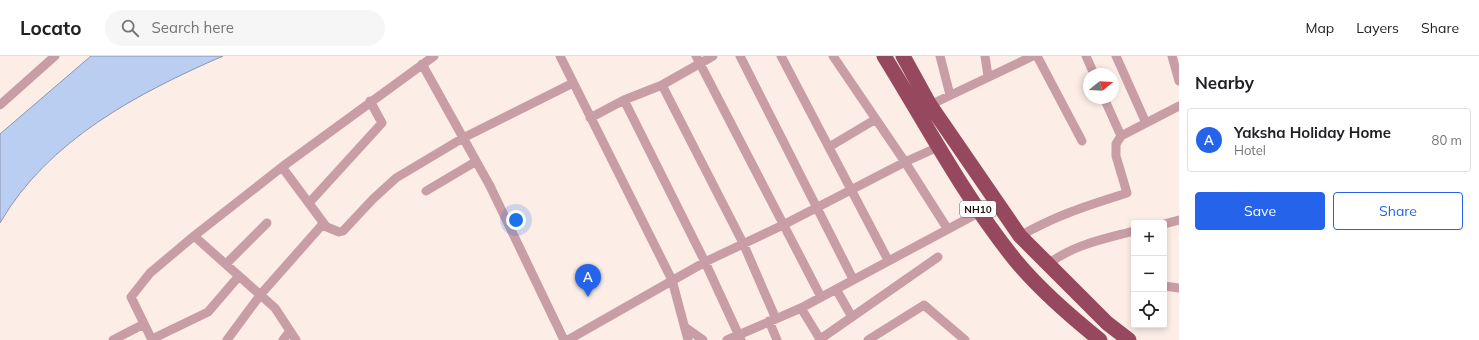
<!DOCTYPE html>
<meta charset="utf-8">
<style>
body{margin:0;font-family:Mulish,sans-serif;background:#f6f6f6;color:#202124}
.controls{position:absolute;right:12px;bottom:12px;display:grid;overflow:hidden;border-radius:4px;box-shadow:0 2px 6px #0003}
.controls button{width:36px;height:36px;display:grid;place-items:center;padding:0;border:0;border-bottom:1px solid #e0e0e0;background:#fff;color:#202124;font:20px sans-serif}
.compass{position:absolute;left:1083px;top:12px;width:36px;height:36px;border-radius:50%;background:#fff;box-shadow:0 2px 6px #0003;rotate:72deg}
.you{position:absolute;left:516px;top:164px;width:14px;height:14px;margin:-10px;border:3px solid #fff;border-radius:50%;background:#1a73e8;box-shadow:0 0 0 6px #1a73e833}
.badge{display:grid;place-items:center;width:26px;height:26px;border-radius:50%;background:#2563eb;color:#fff;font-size:13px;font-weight:700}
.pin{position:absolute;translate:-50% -33px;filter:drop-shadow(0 1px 2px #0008)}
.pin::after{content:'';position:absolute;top:21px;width:14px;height:12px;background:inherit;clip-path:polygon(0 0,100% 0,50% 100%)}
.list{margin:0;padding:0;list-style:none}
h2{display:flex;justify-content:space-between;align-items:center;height:52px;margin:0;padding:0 16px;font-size:17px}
h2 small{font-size:13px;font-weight:400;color:#757577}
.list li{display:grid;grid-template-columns:26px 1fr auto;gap:12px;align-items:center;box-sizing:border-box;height:64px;margin:0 8px 8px;padding:0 8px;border:1px solid #e0e0e0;border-radius:4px}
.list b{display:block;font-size:15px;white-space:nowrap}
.list p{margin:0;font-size:13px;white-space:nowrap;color:#757577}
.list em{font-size:13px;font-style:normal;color:#757577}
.actions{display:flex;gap:8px;padding:12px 16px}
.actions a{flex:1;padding:9px 0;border:1px solid #2563eb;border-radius:4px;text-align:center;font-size:14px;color:#2563eb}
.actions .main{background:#2563eb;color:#fff}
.icon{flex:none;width:22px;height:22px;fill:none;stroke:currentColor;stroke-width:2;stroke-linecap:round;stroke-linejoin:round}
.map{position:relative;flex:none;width:1179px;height:284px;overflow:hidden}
header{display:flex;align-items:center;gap:24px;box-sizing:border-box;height:56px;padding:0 20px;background:#fff;border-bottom:1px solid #e0e0e0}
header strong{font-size:19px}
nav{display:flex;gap:22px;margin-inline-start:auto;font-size:14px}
.search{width:280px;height:36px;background:#f6f6f6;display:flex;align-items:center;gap:10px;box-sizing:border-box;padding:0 14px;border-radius:22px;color:#757577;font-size:15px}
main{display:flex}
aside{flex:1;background:#fff}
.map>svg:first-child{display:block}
.water{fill:#bacef2;stroke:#8b95ad}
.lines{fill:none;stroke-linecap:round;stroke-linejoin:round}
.minor{stroke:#c89da6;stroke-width:9}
.trunk{stroke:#96485e;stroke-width:15}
.labels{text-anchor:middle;stroke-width:3;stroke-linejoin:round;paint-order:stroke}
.shield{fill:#fff;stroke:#615855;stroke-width:1}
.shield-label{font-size:10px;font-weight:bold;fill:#1d110c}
</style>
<header>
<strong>Locato</strong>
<div class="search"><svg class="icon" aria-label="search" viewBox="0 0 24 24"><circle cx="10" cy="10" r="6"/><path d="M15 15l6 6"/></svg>Search here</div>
<nav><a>Map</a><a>Layers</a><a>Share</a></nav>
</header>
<main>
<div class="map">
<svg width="1179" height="284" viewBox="0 0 1179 284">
<rect width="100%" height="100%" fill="#fcede7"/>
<path class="water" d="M91 0H223C138 37 48 84 0 167V78Z"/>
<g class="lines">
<path class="minor" d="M560 0 672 224 688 284
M696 0 821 241
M740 0 853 223
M781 0 888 204
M833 0 905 106 947 172
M940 0 950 39
M985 0 988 20
M1037 0 1082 85
M1086 0 1094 18
M1116 0 1146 67
M1172 0 1179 25
M422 8 490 130 564 284
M662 29 743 187 776 263
M1104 42 1121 80
M624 44 705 206 741 284
M0 49 55 0
M930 49 1033 0
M590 62 624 44 662 29 713 0
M829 91 876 63
M282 111 325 169
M426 135 475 106
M309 147 382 67 370 45
M1164 168 1179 164
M194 180 275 252 296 284
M1020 180C1056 159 1089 149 1127 137L1116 100V88L1121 80 1179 50
M226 208 267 167
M1047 209C1072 189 1104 183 1134 175
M1164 230 1179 232
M836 233 852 261
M801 252 820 283
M769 265 777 284
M686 272 703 284
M152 283 208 256 239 220
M113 284 144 268
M152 284 131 241 150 217 194 180 282 111 434 0
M227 284 261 238 322 169 339 176 343 175 373 143 396 122 463 82 573 27
M283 284 290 275
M568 284 705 206 785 168 905 106 938 91
M727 284 801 252 980 156
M819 284 938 201
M868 284 924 249 965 284"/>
<path class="trunk" d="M884 0C927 69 964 141 1016 205 1040 234 1070 260 1100 284
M903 0 930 49 1020 180 1107 267 1129 284"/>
</g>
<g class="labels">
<rect class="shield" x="960" y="145" width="36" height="16" rx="3"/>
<g class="shield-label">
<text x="978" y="157">NH10</text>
</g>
</g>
</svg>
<div class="controls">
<button>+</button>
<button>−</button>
<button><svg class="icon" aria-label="locate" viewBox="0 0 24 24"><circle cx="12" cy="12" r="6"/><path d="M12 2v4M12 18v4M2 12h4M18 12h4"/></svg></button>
</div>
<svg class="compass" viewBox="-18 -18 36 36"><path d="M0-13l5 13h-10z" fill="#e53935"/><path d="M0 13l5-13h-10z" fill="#757577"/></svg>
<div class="you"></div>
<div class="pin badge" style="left:588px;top:241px">A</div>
</div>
<aside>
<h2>Nearby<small></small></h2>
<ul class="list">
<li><span class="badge">A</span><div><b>Yaksha Holiday Home</b><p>Hotel</p></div><em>80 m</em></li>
</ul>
<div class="actions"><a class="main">Save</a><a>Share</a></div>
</aside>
</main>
